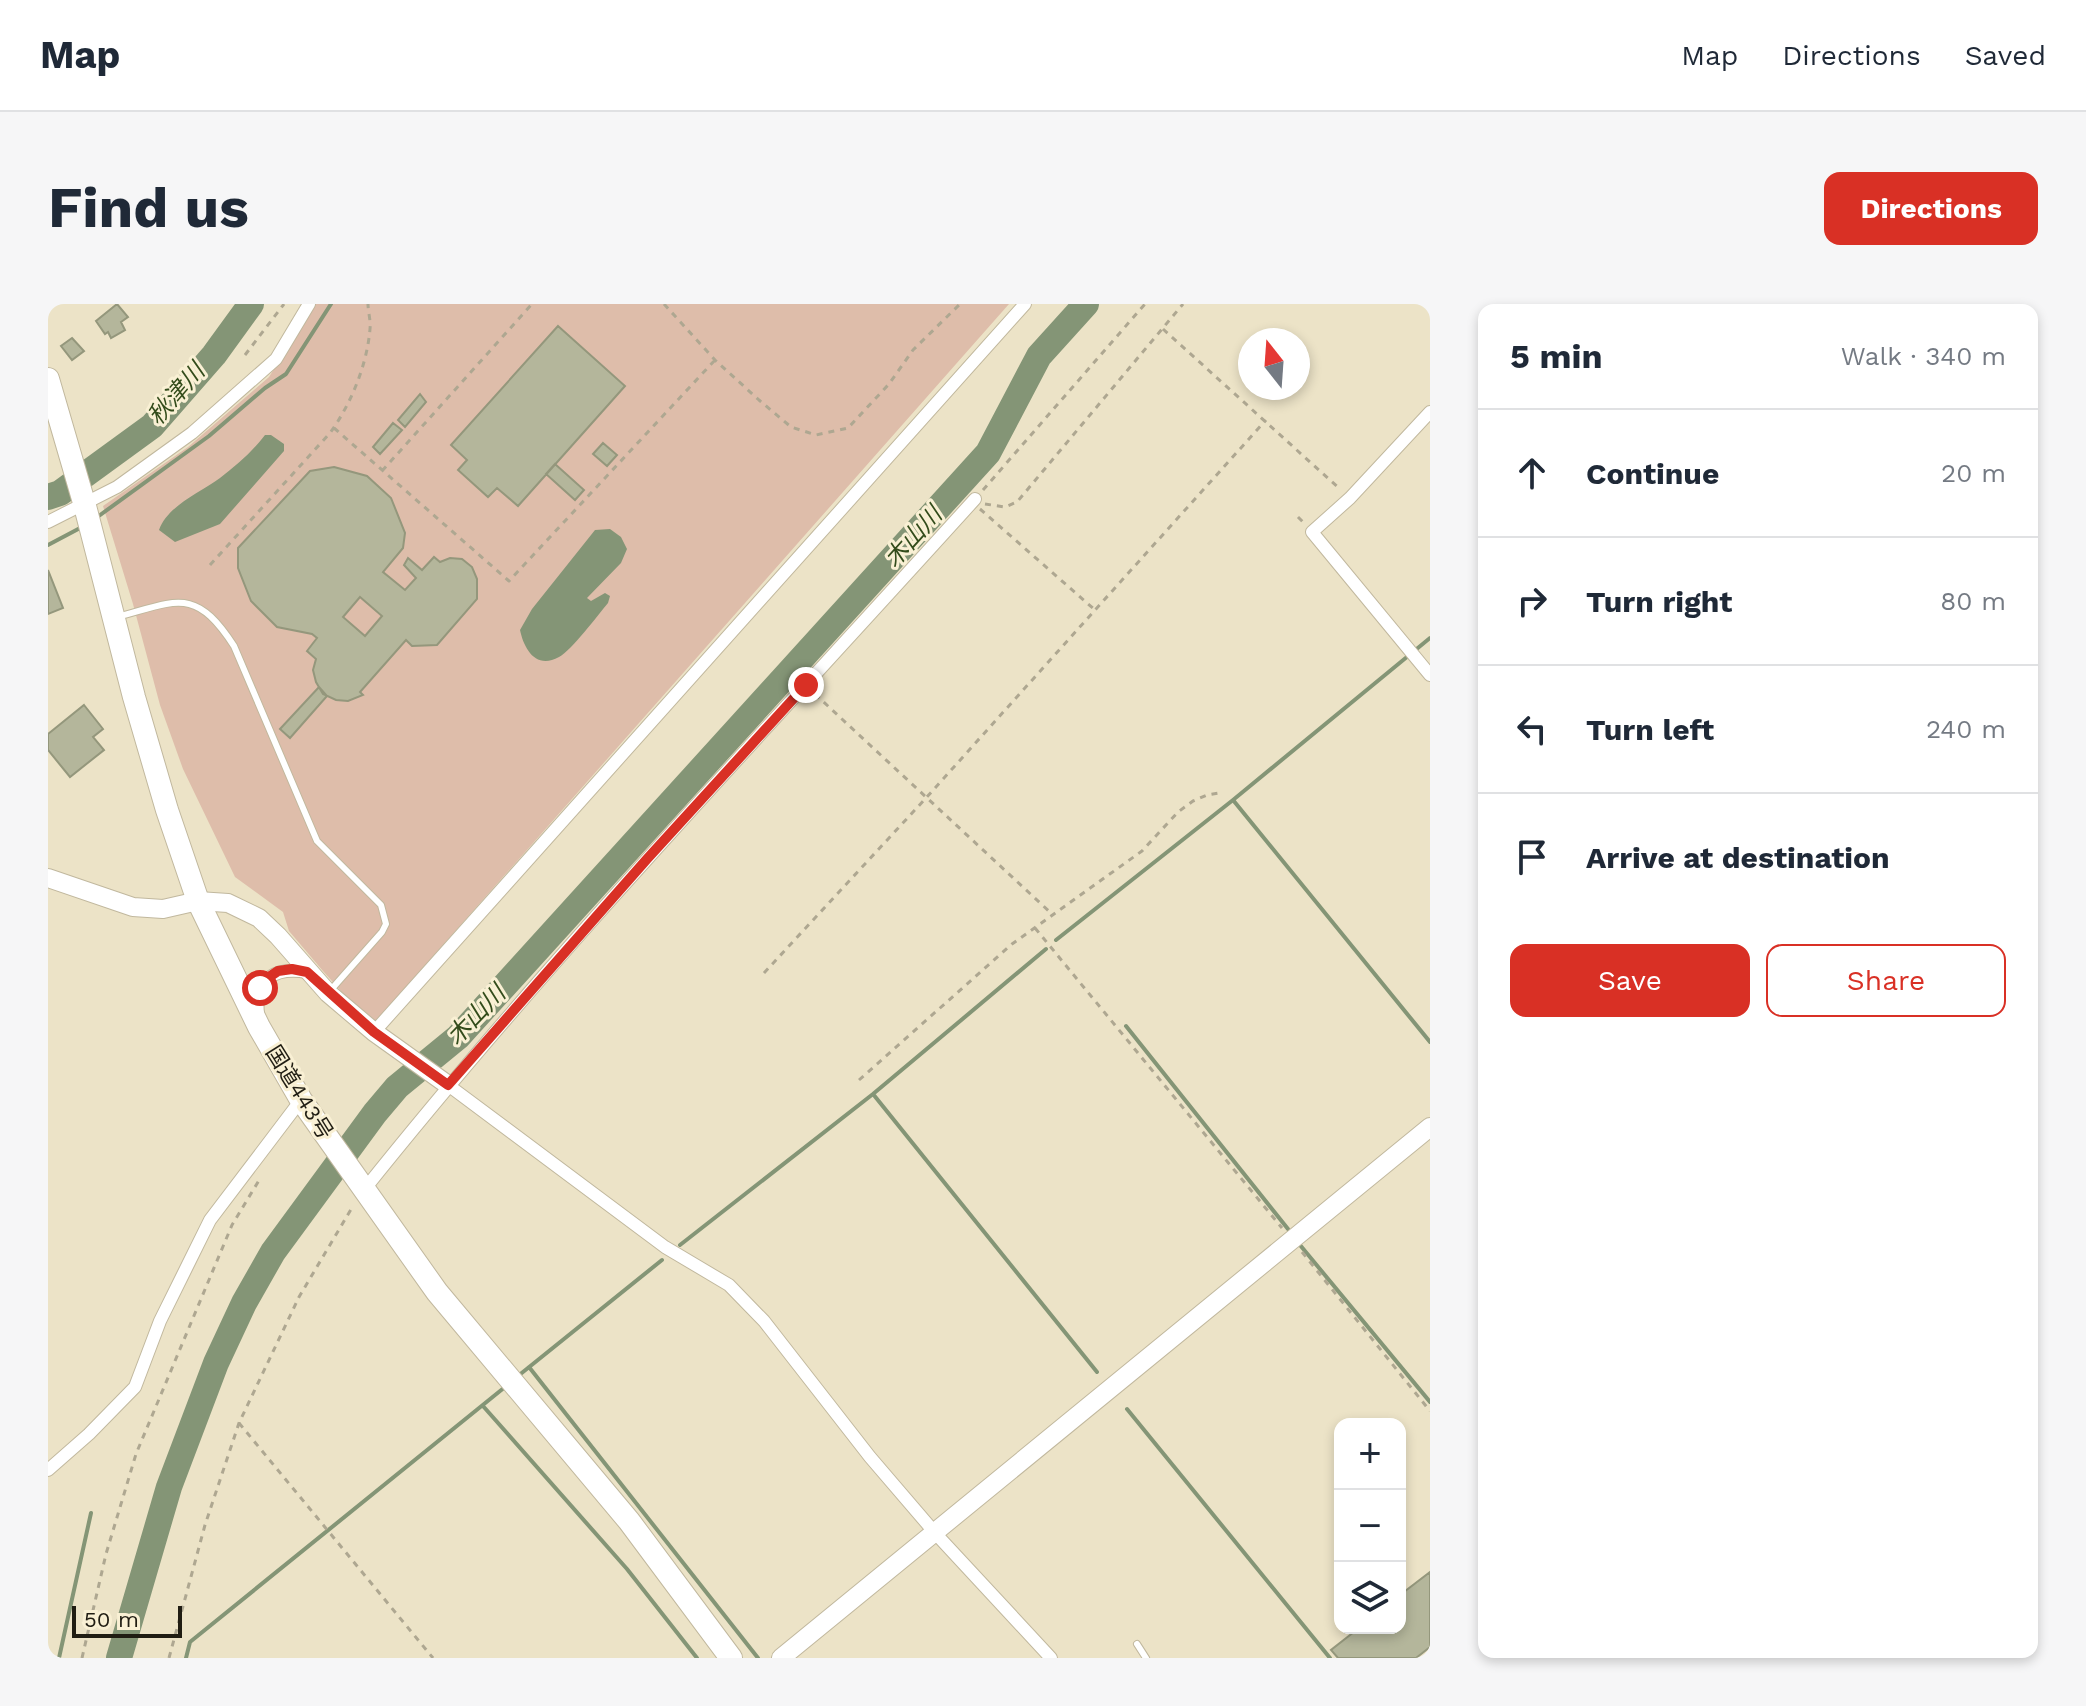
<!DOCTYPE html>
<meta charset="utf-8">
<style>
body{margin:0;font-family:"Work Sans","Noto Sans JP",sans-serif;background:#f6f6f7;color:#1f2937}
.controls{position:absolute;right:24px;bottom:24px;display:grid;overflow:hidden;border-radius:16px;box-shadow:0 4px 12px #0003}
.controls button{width:72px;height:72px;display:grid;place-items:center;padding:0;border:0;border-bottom:2px solid #e0e1e3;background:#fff;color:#1f2937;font:40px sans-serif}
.compass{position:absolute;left:1190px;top:24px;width:72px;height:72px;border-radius:50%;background:#fff;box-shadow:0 4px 12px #0003;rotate:343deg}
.scale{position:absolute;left:24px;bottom:20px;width:110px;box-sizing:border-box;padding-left:8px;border:4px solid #201d13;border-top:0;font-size:22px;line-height:28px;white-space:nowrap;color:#201d13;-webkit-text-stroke:6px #f9f0d4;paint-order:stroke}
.stop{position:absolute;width:24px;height:24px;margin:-18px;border:6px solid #d93025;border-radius:50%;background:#fff}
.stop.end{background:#d93025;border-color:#fff;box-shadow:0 2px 8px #0008}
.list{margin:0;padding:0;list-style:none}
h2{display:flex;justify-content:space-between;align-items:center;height:104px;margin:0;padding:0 32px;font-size:34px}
h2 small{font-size:26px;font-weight:400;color:#747a83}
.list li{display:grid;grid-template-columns:52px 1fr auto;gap:24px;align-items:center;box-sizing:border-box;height:128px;padding:0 32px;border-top:2px solid #e0e1e3}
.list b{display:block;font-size:30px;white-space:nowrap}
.list em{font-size:26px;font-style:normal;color:#747a83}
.actions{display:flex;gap:16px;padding:24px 32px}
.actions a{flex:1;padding:18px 0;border:2px solid #d93025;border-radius:16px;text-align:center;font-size:28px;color:#d93025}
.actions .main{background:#d93025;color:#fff}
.icon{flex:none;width:44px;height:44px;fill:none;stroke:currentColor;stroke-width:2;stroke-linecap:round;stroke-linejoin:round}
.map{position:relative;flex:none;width:1382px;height:1354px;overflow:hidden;border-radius:16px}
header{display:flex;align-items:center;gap:48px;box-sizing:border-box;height:112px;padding:0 40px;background:#fff;border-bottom:2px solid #e0e1e3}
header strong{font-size:38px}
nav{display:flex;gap:44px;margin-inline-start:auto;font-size:28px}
.intro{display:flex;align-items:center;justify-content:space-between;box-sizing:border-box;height:192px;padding:0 48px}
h1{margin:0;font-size:56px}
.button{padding:20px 36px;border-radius:16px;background:#d93025;color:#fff;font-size:28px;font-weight:700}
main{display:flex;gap:48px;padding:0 48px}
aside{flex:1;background:#fff;border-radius:16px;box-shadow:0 4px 12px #0003}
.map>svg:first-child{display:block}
.green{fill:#debdaa}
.water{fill:#849576}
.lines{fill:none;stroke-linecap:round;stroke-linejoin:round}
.stream{stroke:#849576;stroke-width:4}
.river{stroke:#849576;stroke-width:26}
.building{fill:#b4b69b;stroke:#94977c;stroke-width:2;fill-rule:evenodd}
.lane-casing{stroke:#c1b89e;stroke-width:8}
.street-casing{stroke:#c1b89e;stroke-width:14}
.secondary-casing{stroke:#c1b89e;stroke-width:20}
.highway-casing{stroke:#c1b89e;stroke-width:24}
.path{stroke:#aea791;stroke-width:3;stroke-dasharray:6 6;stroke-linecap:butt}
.lane{stroke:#fff;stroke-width:6}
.street{stroke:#fff;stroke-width:12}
.secondary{stroke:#fff;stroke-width:18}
.highway{stroke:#fff;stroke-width:22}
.route{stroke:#d93025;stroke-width:10}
.labels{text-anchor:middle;stroke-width:6;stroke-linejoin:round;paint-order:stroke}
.street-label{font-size:22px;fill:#201d13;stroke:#f9f0d4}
.water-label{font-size:24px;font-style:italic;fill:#334c1b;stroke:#f9f0d4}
</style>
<header>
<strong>Map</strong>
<nav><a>Map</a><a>Directions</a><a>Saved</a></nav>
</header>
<div class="intro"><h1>Find us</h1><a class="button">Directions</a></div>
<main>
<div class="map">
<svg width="1382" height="1354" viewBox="0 0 1382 1354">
<rect width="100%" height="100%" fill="#ece3c7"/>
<path class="green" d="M267 0H961L327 718 300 695 275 667 241 627 235 608 187 573 135 465 112 401 85 300 55 202 140 143 221 73Z"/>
<path class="water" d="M217 131H223L236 140V147L172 220 127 238 111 226C120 201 152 189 172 174 189 161 204 148 217 131Z
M562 225 573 233 579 245 573 259 539 294 543 297 557 289 562 292 560 299C549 312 524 346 511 353 488 366 476 345 472 326L484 305 547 226Z"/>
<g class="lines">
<path class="stream" d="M48 214 161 132 217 84 238 70 283 0
M0 241 34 223
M1185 496 1382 738
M1008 636 1185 496 1382 334
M1078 722 1240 925
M825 790 1049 1068
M632 941 825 790 998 645
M1252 941 1382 1098
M481 1063 710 1354
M470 1072 614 956
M435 1102 579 1265 649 1354
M1079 1105 1282 1354
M11 1354 43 1209
M138 1354 142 1338 457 1083"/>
<path class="river" d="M0 193 12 189 104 122 166 51 203 0
M71 1354 121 1183 168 1059 196 999 225 948 327 809 349 783 410 733 940 149 991 52 1038 0"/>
</g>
<path class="building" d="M69 0 80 13 73 18 77 26 63 34 60 28 57 30 48 17Z
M510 22 577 82 470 202 449 184 440 193 410 166 419 156 403 141Z
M24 34 36 47 24 56 13 42Z
M372 90 378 98 357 123 350 116Z
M345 119 354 126 332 150 325 143Z
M555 139 569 151 559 162 545 150Z
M507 160 536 186 527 196 498 170Z
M286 163 319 172 343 194 357 229 355 244 335 268 357 286 368 274 356 261 360 254 374 266 386 253 392 258 402 254 414 255 424 263 429 275V295L389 341 364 342 358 336 312 388 315 391 300 397 288 396 275 390 268 378 265 366 268 355 259 347 269 334 264 330 229 323 203 297 190 264V244L262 167ZM312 293 334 312 317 332 295 313Z
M0 266 15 304 0 310Z
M271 383 279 392 242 434 232 425Z
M36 401 55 425 45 433 56 446 22 473 0 446V430Z
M1382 1268V1343L1368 1354H1290L1283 1346 1311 1324H1352V1291Z"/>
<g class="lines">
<g class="lane-casing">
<path id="lane" d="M69 313C129 297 147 282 186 342L269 537 333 601 338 620 334 628 281 688
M1089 1340 1098 1354"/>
</g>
<g class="street-casing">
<path id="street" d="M1382 108 1302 194 1264 228 1382 371
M0 218 69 183 144 129 228 55 261 0
M210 710C206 674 227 663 259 668
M326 728 977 0
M400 781 617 943 681 981 716 1017 822 1153 888 1230 1003 1354
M316 886C508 646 721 423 927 195
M0 1166 41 1130 87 1083 112 1017 162 916 253 796"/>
</g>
<g class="secondary-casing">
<path id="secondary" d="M0 574 85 603 115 605 150 597 180 599 211 614 230 632 280 689 326 728 400 781
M733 1354 1382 823"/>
</g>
<g class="highway-casing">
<path id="highway" d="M0 75 37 202 86 393 119 506 150 597 211 723 253 796 389 988 581 1217 683 1354"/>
</g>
<path class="path" d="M616 0 667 56 711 96 743 123 768 131 800 124 841 80 865 46 912 0
M1115 25 1293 186
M197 51 236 0
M286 124 461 277 667 56
M334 167 484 0
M935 186 1097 0
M937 200 957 203 969 198 1135 0
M932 205 1047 306
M1250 213 1256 219
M162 261 282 129C303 100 319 61 322 25 323 17 320 8 320 0
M767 390 1004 610
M987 624 1234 924
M716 669 878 494 1218 116
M811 776 964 640 1094 547 1130 508 1145 497 1159 491 1171 489
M1254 948 1382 1107
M191 1119 385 1354
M34 1354 58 1250 88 1150 184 921 213 873
M121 1354 157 1221 191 1119 251 993 305 902"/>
<use href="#lane" class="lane"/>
<use href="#street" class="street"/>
<use href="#secondary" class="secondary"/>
<use href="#highway" class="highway"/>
</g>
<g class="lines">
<path class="route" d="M212 684 218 675 230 667 244 665 259 668 326 728 400 781 599 555 758 381"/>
</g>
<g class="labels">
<g class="street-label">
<text transform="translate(252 788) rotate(58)" y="8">国道443号</text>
</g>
<g class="water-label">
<text transform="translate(128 90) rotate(-49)" y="8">秋津川</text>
<text transform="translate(865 233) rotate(-48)" y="8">木山川</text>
<text transform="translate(428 711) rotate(-46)" y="8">木山川</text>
</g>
</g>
</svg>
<div class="controls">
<button>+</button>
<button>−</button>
<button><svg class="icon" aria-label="layers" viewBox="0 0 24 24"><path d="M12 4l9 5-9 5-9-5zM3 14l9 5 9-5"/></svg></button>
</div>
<svg class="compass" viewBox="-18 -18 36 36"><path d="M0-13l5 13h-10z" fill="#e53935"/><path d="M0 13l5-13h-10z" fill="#747a83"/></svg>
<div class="scale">50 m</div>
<div class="stop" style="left:212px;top:684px"></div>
<div class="stop end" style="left:758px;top:381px"></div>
</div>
<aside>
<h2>5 min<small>Walk · 340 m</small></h2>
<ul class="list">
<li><svg class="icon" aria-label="ahead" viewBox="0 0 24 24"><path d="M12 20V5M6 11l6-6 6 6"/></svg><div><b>Continue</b></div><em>20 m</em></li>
<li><svg class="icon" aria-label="right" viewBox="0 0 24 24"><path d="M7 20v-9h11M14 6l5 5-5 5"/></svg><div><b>Turn right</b></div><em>80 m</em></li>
<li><svg class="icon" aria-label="left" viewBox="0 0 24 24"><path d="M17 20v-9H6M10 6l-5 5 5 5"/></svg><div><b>Turn left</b></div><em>240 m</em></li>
<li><svg class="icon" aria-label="arrive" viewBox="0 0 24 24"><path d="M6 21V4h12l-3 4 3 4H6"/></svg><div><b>Arrive at destination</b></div></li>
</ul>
<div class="actions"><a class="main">Save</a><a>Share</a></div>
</aside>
</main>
